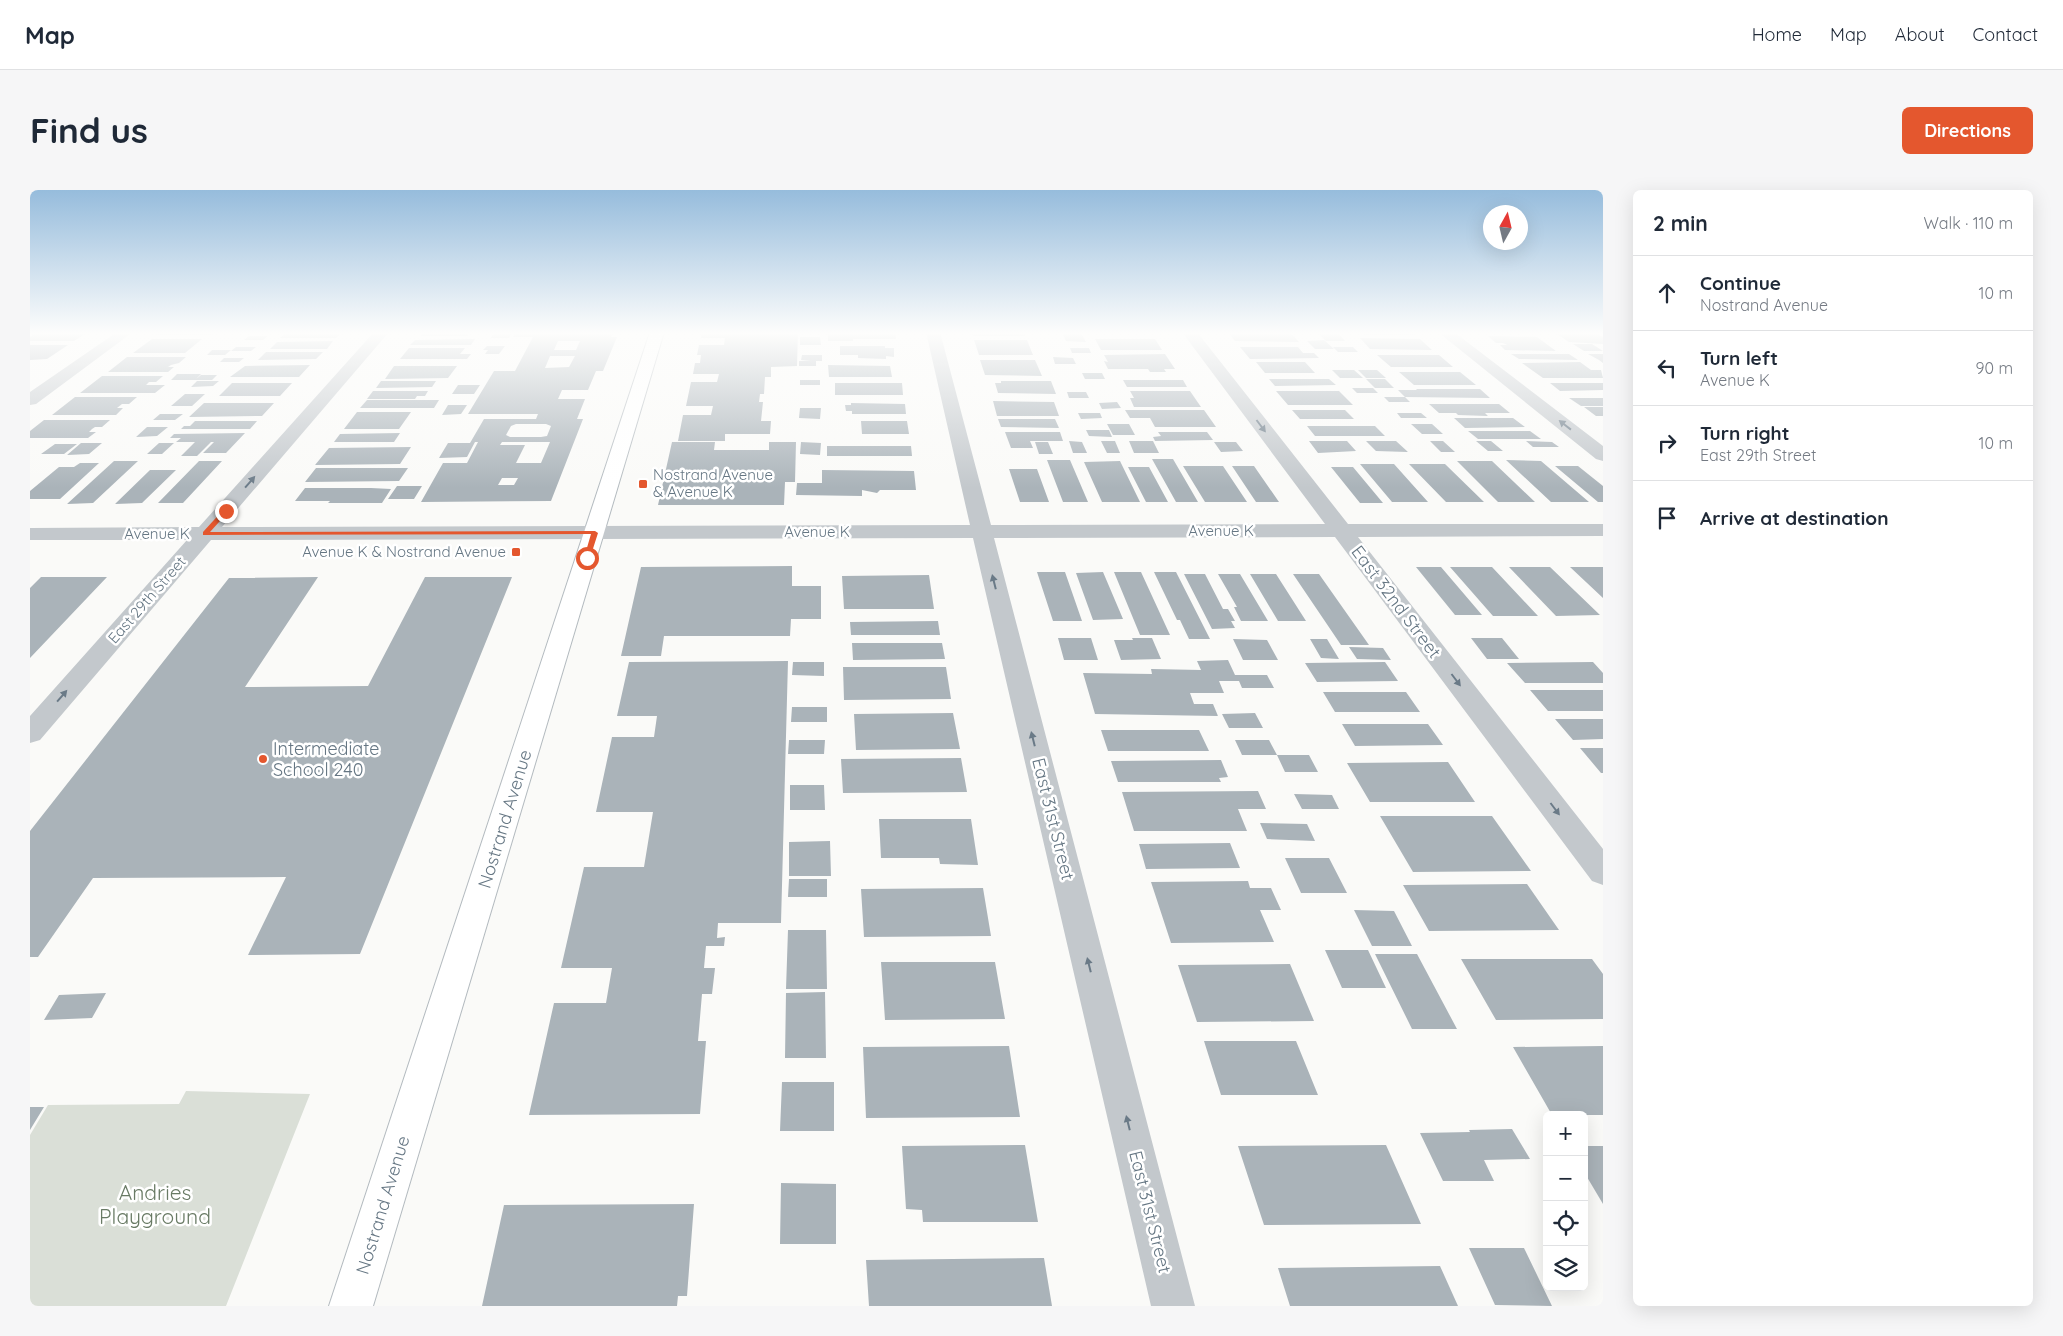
<!DOCTYPE html>
<meta charset="utf-8">
<style>
body{margin:0;font-family:Quicksand,sans-serif;background:#f6f6f7;color:#1f2937}
.controls{position:absolute;right:15px;bottom:15px;display:grid;overflow:hidden;border-radius:8px;box-shadow:0 5px 20px #0002}
.controls button{width:45px;height:45px;display:grid;place-items:center;padding:0;border:0;border-bottom:1px solid #e0e1e3;background:#fff;color:#1f2937;font:25px sans-serif}
.compass{position:absolute;left:1453px;top:15px;width:45px;height:45px;border-radius:50%;background:#fff;box-shadow:0 5px 20px #0002;rotate:8deg}
.stop{position:absolute;width:15px;height:15px;margin:-11px;border:4px solid #e4572e;border-radius:50%;background:#fff}
.stop.end{background:#e4572e;border-color:#fff;box-shadow:0 1px 5px #0008}
.list{margin:0;padding:0;list-style:none}
h2{display:flex;justify-content:space-between;align-items:center;height:65px;margin:0;padding:0 20px;font-size:21px}
h2 small{font-size:16px;font-weight:400;color:#747a83}
.list li{display:grid;grid-template-columns:32px 1fr auto;gap:15px;align-items:center;box-sizing:border-box;height:75px;padding:0 20px;border-top:1px solid #e0e1e3}
.list b{display:block;font-size:19px;white-space:nowrap}
.list p{margin:0;font-size:16px;white-space:nowrap;color:#747a83}
.list em{font-size:16px;font-style:normal;color:#747a83}
.icon{flex:none;width:28px;height:28px;fill:none;stroke:currentColor;stroke-width:2;stroke-linecap:round;stroke-linejoin:round}
.map{position:relative;flex:none;width:1573px;height:1116px;overflow:hidden;border-radius:8px}
header{display:flex;align-items:center;gap:30px;box-sizing:border-box;height:70px;padding:0 25px;background:#fff;border-bottom:1px solid #e0e1e3}
header strong{font-size:24px}
nav{display:flex;gap:28px;margin-inline-start:auto;font-size:18px}
.intro{display:flex;align-items:center;justify-content:space-between;box-sizing:border-box;height:120px;padding:0 30px}
h1{margin:0;font-size:35px}
.button{padding:12px 22px;border-radius:8px;background:#e4572e;color:#fff;font-size:18px;font-weight:700}
main{display:flex;gap:30px;padding:0 30px}
aside{flex:1;background:#fff;border-radius:8px;box-shadow:0 5px 20px #0002}
.map>svg:first-child{display:block}
.green{fill:#dadfd7}
.building{fill:#aab3b9;fill-rule:evenodd}
.lines{fill:none;stroke-linecap:round;stroke-linejoin:round}
.secondary-casing{stroke:#b3babf;stroke-width:2}
.minor{fill:#c3c8cc;fill-rule:evenodd}
.secondary{fill:#fff;fill-rule:evenodd}
.oneway{fill:#6a7a87}
.route{fill:#e4572e}
.poi-dot{fill:#e4572e;stroke:#fff;stroke-width:2}
.labels{text-anchor:middle;stroke-width:5;stroke-linejoin:round;paint-order:stroke}
.far-poi-label{font-size:15px;fill:#657683;stroke:#fff;text-anchor:start}
.far-street-label{font-size:15px;fill:#657683;stroke:#fff}
.street-label{font-size:18px;fill:#657683;stroke:#fff}
.poi-label{font-size:18px;fill:#657683;stroke:#fff;text-anchor:start}
.near-park-label{font-size:21px;fill:#687a64;stroke:#fff}
</style>
<header>
<strong>Map</strong>
<nav><a>Home</a><a>Map</a><a>About</a><a>Contact</a></nav>
</header>
<div class="intro"><h1>Find us</h1><a class="button">Directions</a></div>
<main>
<div class="map">
<svg width="1573" height="1116" viewBox="0 0 1573 1116">
<rect width="100%" height="100%" fill="#fafaf8"/>
<path class="green" d="M156 901 280 904 196 1116H0V945L18 915 149 914Z"/>
<path class="building" d="M3 142H58L44 151H0V147L5 144H0Z
M131 142H186L182 145H126Z
M257 142H312L306 148H250Z
M394 142H440L437 146H391Z
M486 142H583L581 147H587L573 181H566L558 200H532L528 209H555L547 229H553L521 311 391 312 413 273H437L448 252H445L437 267 409 268 418 253H440L454 229H506L508 224H438L464 181H485L503 147H483ZM528 151H550L546 160H524ZM520 166H545L539 177 515 178ZM486 234H516L521 236 517 246 511 247H480L476 245 481 236ZM472 252H520L511 273H486L495 255H470ZM472 288H488L484 295H468Z
M672 142H768L767 176 741 177V187H735L734 204H730L729 212H733L731 231H741L740 244H695V251H648L653 225H681L683 216H656L661 192H687L689 184H663L665 173H670L671 165H667L669 155H694L695 148H671Z
M798 142H865L866 149H823V151H798Z
M941 142H993L995 146H943Z
M1032 142H1050L1056 152 1036 151Z
M1198 142H1260L1269 152 1205 151Z
M1287 142H1307L1315 151H1296Z
M1331 142H1380L1384 145H1334Z
M1524 142H1564L1573 147V154L1539 152Z
M463 144H481L479 148H461Z
M219 146H238L233 150H214Z
M1458 146 1507 147 1526 161 1475 160 1470 155H1477L1473 153H1466Z
M770 147H790L791 155H770Z
M1330 148 1390 149 1402 160 1340 159Z
M122 149H172L155 163H103Z
M445 149 441 155H380L385 150Z
M1065 149H1125L1132 160H1071Z
M944 150H997L1003 165H949Z
M1294 150 1304 159H1285L1277 151Z
M303 151 297 159H240L247 152Z
M1543 154H1562L1573 161H1554Z
M0 155H38L17 169 0 170Z
M457 156H475L469 164H455L458 160H453Z
M810 156H855V158H864V167L856 166V169L828 168V165H810Z
M206 157H226L221 161H201Z
M1210 157H1268L1273 163H1284L1289 168 1220 169Z
M1303 157H1323L1328 162H1308Z
M379 158H435L430 164H441L437 169H370Z
M1040 158H1059L1061 163H1042Z
M182 160H201L195 165H177Z
M236 162H293L286 169 228 170Z
M1135 164 1145 179H1134L1136 182H1120L1118 179H1078L1074 171 1078 172 1074 165Z
M1481 164H1539L1548 170 1489 169Z
M1558 164H1573V173L1569 170Z
M772 165H792V171H786V176H769V171H781L771 170Z
M1347 165H1409L1423 177H1361Z
M97 167H156L149 173 141 175 138 177H144L138 182H78Z
M1023 167 1043 168 1046 174H1025Z
M194 168H214L209 172H190Z
M950 170H1005L1012 186 955 185Z
M1226 172H1275L1285 183H1235Z
M1550 172 1561 180H1571L1573 188H1513L1492 173Z
M280 175 269 187H200L215 176Z
M798 175 860 176 862 187H799Z
M364 176H427L418 188 355 189Z
M1302 180H1324L1333 188H1310Z
M1328 180H1347L1356 188H1336Z
M1369 182H1430L1446 195H1384Z
M1052 183H1072L1075 189H1055Z
M147 184H171L166 189 171 185H187L182 190H141Z
M72 186H133L126 192H119L116 195H135L125 203H50Z
M1239 189H1299L1306 195 1245 196Z
M1336 189H1355L1364 198H1345Z
M770 190H790V195H770Z
M1093 190H1153L1157 197H1097Z
M167 191H189L183 196 161 197Z
M351 191H406L402 197 346 198Z
M971 191H1021L1026 204 968 203 965 193H971Z
M202 193H262L250 206H189Z
M805 193H872L873 205H805Z
M1520 193H1573V200L1530 201Z
M428 195H450L444 204H422Z
M1322 198H1343L1348 203H1327Z
M1386 199H1450L1460 208 1375 207 1380 212H1359L1354 207H1375L1368 200H1387Z
M343 201H398L395 206H387L385 209H337Z
M1100 201H1160L1171 217H1104L1100 208H1104Z
M1246 201H1309L1323 215H1258Z
M1037 202H1056L1059 208H1039Z
M155 204H175L162 216H141Z
M45 207H107L99 214H92L87 218H93L86 225H22Z
M1539 208H1573V216H1551Z
M337 210H409L404 218H330Z
M963 211 1024 212 1029 226H967Z
M1087 212 1091 218 1072 219 1069 213Z
M174 213H244L232 226 159 227Z
M821 213 875 214 876 224H822V221H816L815 215H821Z
M1399 214H1469L1480 223H1455L1458 226 1428 225 1426 223H1409Z
M418 215H437L431 224 412 225Z
M1554 217H1573V226H1566Z
M770 218H791L790 229 769 228Z
M1095 220H1174L1186 237H1125L1120 228H1100Z
M1262 220H1315L1324 229H1270Z
M327 222H381L369 239H314Z
M1048 223H1070L1072 228 1051 229Z
M1367 223H1391L1397 228H1371Z
M130 224H153L145 230H123Z
M1424 228H1483L1495 237 1435 238Z
M968 229H1025L1029 238 971 237Z
M14 230H80L72 237H65L62 239 59 242H66L58 248H0V241Z
M165 231H227L220 239H151L154 236H160Z
M831 231H877L879 244H832Z
M1077 234H1099L1105 245H1083Z
M1381 234H1402L1413 244H1392Z
M1277 236H1345L1355 246H1285Z
M117 237H138L127 246 106 247Z
M1056 240H1079L1082 247 1059 246Z
M1438 241H1500L1511 249H1448Z
M975 242H1030L1033 251H1000L1003 258H981Z
M1128 242H1177L1183 250 1125 251 1123 247 1131 246Z
M215 243 196 263H173L184 252H181L167 266H151L165 252H146L151 248H140L144 244Z
M370 243 364 252H304L310 244Z
M1039 251 1052 252 1057 263H1043Z
M1071 251H1085L1090 263H1077Z
M1099 251H1123L1129 263H1104Z
M1279 251H1317L1326 261 1288 263Z
M1336 251H1366L1378 262 1346 261Z
M1400 251H1413L1425 262H1411Z
M1446 251H1461L1473 261H1458Z
M1496 251 1522 252 1529 257H1503Z
M642 252H685L684 260H739V252H766L765 292H755L754 315H628Z
M771 252 791 253 790 265 770 264Z
M1005 252H1018L1023 264H1009Z
M1184 252H1206L1213 261 1191 262Z
M51 253H72L59 264 37 265Z
M129 253H144L132 264H117Z
M25 254H47L34 264H11Z
M797 256H881L882 266H797Z
M381 257 370 274 285 275 299 258Z
M1122 269H1143L1168 312H1146Z
M1017 270H1040L1058 312H1033Z
M1476 270 1511 271 1559 312H1521Z
M84 271H108L63 313 37 314Z
M169 271H192L153 313H128Z
M1090 271 1110 312H1072L1054 272Z
M1427 271H1462L1505 312H1468Z
M50 273H69L30 309H0V301L29 277H44Z
M1330 274H1364L1398 312H1362Z
M1379 274H1415L1454 312H1416Z
M1153 276H1193L1217 312H1175Z
M1202 276H1224L1249 312H1226Z
M1525 276H1548L1573 296V312H1568Z
M1098 277H1119L1138 312H1116Z
M1301 277H1323L1353 313H1330Z
M286 278H378L369 291 275 292Z
M979 279H1007L1019 312H990Z
M120 280H146L112 313 85 314Z
M792 280 884 281 886 300H850L847 303 832 300V306L766 305 767 293H792Z
M367 296H392L384 309H358Z
M275 298H341L361 299 352 313H298L300 311H265Z
M762 376V396H791V429H761L760 446H634L631 466H591L611 377Z
M1386 377H1411L1452 425H1425Z
M1420 377H1462L1508 426H1463Z
M1479 377H1520L1570 425 1526 426Z
M1540 377H1573V408Z
M1007 382H1035L1052 431H1023Z
M1073 382 1093 429 1063 430 1046 383Z
M1084 382H1111L1140 445H1110Z
M1124 382H1146L1180 449H1159L1150 430H1147Z
M1154 384H1175L1193 419H1198L1205 431H1201L1205 438 1182 439Z
M1188 384H1210L1238 431H1211L1204 417H1207Z
M1220 384H1246L1276 431H1248Z
M1263 384H1289L1339 455H1311Z
M899 385 904 419H814L812 386Z
M11 387H77L0 468V398Z
M288 387 215 497 338 496 395 387H482L330 764 218 765 256 687 63 688 8 767H0V641L199 388Z
M908 431 910 445H821L820 432Z
M1028 448H1061L1068 470H1034Z
M1102 448H1122L1131 469 1091 470 1084 450H1103Z
M1441 448H1472L1489 469H1457Z
M1203 449 1237 450 1248 470H1213Z
M1280 449H1297L1309 469 1291 468Z
M822 453H912L915 469 823 470Z
M1319 457 1353 458 1361 470 1327 469Z
M1198 470 1205 485H1237L1244 498H1212L1209 491H1189L1194 503H1160L1164 514H1183L1188 526 1065 524 1053 483 1122 484 1121 479 1171 480 1167 471Z
M758 471 751 733H688L687 748 695 747 694 756H676L674 778H685L682 804H672L668 851H676L670 924 499 925 524 813H576L582 778H531L554 677H614L623 622H566L582 547H624L627 526H587L599 472Z
M763 472H794V486L762 485Z
M1355 472 1368 491 1287 492 1275 473Z
M1563 472 1573 483V493H1495L1477 473Z
M813 477H916L921 509 814 510Z
M1500 500H1573V521H1518Z
M1293 502H1376L1390 522H1305Z
M762 517H797V532H761Z
M923 523 930 559 826 560 824 524Z
M1225 523 1233 538H1199L1192 524Z
M1525 529H1573V549L1543 550Z
M1312 534H1398L1413 555 1325 556Z
M1071 540H1169L1179 561H1078Z
M759 550H795L794 564H758Z
M1205 550H1239L1247 565H1212Z
M1550 558H1573V583H1571Z
M1247 565H1279L1288 582H1255Z
M931 568 937 602 813 603 811 569Z
M1191 570 1198 587 1189 588 1191 592H1088L1081 571Z
M1418 572 1445 612H1340L1317 573Z
M760 595H794L795 620H760Z
M1228 601 1236 619H1208L1217 641H1104L1092 602Z
M1264 604 1302 605 1309 619H1272Z
M1350 626H1462L1501 681 1383 682Z
M849 629H941L948 675 910 674 909 668H851Z
M1230 633 1277 634 1285 651 1237 649Z
M800 651 801 686H759V652Z
M1200 653 1210 678 1116 679 1109 654Z
M1255 668H1299L1317 703H1271Z
M759 689H797V707H758Z
M1218 691 1220 698H1241L1251 720H1230L1244 752 1141 753 1121 692Z
M1497 694 1529 740 1399 741 1373 695Z
M953 698 961 746 834 747 831 699Z
M1324 720 1364 721 1382 756H1342Z
M758 740H796L797 799H756Z
M1295 760H1338L1356 798H1312Z
M1345 764H1387L1427 839H1382Z
M1431 769H1562L1573 784V829L1466 830Z
M851 772H965L975 829 855 830Z
M1260 774 1284 831 1167 832 1148 775Z
M795 802 796 868H755L756 803Z
M76 803 62 828 14 830 29 805Z
M1174 851H1266L1288 905H1191Z
M979 856 990 927 836 928 833 857Z
M1573 856V925H1522L1483 857Z
M752 892H804V941H750Z
M0 917H14L0 940Z
M1482 939 1500 969 1454 970 1464 991H1413L1390 943 1440 942 1439 940Z
M995 955 1008 1032H893L892 1020 876 1019 872 956Z
M1356 955 1391 1034 1234 1035 1208 956Z
M1554 956H1573V1014L1554 982Z
M751 993 806 994V1054H750Z
M664 1014 657 1106H648L647 1116H452L474 1015Z
M1439 1058H1494L1522 1116 1465 1115Z
M1014 1068 1022 1116H839L836 1070Z
M1410 1076 1428 1116H1260L1248 1078Z"/>
<g class="lines">
<g class="secondary-casing">
<path id="secondary" d="M620 142H634L343 1116H299Z"/>
</g>
<path class="minor" d="M87 142H103L6 214 0 215V202Z
M344 142H359L192 337 940 335 896 142H910L961 335 1295 334 1152 142H1167L1318 334H1573V346L1328 347 1573 659V695L1562 691 1305 347 964 348 1165 1116H1121L943 348 181 350 10 550 0 553V526L157 350H0V338L169 337Z
M1408 142H1424L1573 256V271L1566 269Z"/>
<use href="#secondary" class="secondary"/>
</g>
<defs><path id="oneway-solid" d="M-6-.8H1V-3.2L6.5 0L1 3.2V.8H-6Z" transform="scale(1.25)"/></defs>
<g class="oneway">
<use href="#oneway-solid" transform="translate(1535 235) rotate(-142)"/>
<use href="#oneway-solid" transform="translate(1231 236) rotate(53)"/>
<use href="#oneway-solid" transform="translate(220 292) rotate(-49)"/>
<use href="#oneway-solid" transform="translate(964 392) rotate(-104)"/>
<use href="#oneway-solid" transform="translate(1426 490) rotate(53)"/>
<use href="#oneway-solid" transform="translate(32 506) rotate(-49)"/>
<use href="#oneway-solid" transform="translate(1003 549) rotate(-104)"/>
<use href="#oneway-solid" transform="translate(1525 619) rotate(53)"/>
<use href="#oneway-solid" transform="translate(1059 775) rotate(-104)"/>
<use href="#oneway-solid" transform="translate(1098 933) rotate(-104)"/>
</g>
<linearGradient id="sky" x2="0" y2="1"><stop stop-color="#96bcdc"/><stop offset="0.48" stop-color="#fdfdfc"/><stop offset="1" stop-color="#fdfdfc" stop-opacity="0"/></linearGradient>
<rect width="1573" height="298" fill="url(#sky)"/>
<path class="route" d="M194 319 199 321 180 342 565 341 568 343 560 368 557 370 554 368 561 344 173 345V342Z"/>
<g class="poi-dot">
<rect x="608" y="289" width="10" height="10" rx="2.5"/>
<rect x="481" y="357" width="10" height="10" rx="2.5"/>
<circle cx="233" cy="569" r="5"/>
</g>
<g class="labels">
<g class="far-poi-label">
<text x="623" y="290">Nostrand Avenue<tspan x="623" dy="17">&amp; Avenue K</tspan></text>
<text x="476" y="367" text-anchor="end">Avenue K &amp; Nostrand Avenue</text>
</g>
<g class="far-street-label">
<text x="1191" y="346">Avenue K</text>
<text x="787" y="347">Avenue K</text>
<text x="127" y="349">Avenue K</text>
<text transform="translate(117 410) rotate(-49)" y="5">East 29th Street</text>
</g>
<g class="street-label">
<text transform="translate(1366 412) rotate(53)" y="6">East 32nd Street</text>
<text transform="translate(475 629) rotate(-73)" y="6">Nostrand Avenue</text>
<text transform="translate(1023 629) rotate(76)" y="6">East 31st Street</text>
<text transform="translate(353 1015) rotate(-73)" y="6">Nostrand Avenue</text>
<text transform="translate(1120 1022) rotate(76)" y="6">East 31st Street</text>
</g>
<g class="poi-label">
<text x="243" y="565">Intermediate<tspan x="243" dy="21">School 240</tspan></text>
</g>
<g class="near-park-label">
<text x="125" y="1010">Andries<tspan x="125" dy="24">Playground</tspan></text>
</g>
</g>
</svg>
<div class="controls">
<button>+</button>
<button>−</button>
<button><svg class="icon" aria-label="locate" viewBox="0 0 24 24"><circle cx="12" cy="12" r="6"/><path d="M12 2v4M12 18v4M2 12h4M18 12h4"/></svg></button>
<button><svg class="icon" aria-label="layers" viewBox="0 0 24 24"><path d="M12 4l9 5-9 5-9-5zM3 14l9 5 9-5"/></svg></button>
</div>
<svg class="compass" viewBox="-18 -18 36 36"><path d="M0-13l5 13h-10z" fill="#e53935"/><path d="M0 13l5-13h-10z" fill="#747a83"/></svg>
<div class="stop" style="left:557px;top:368px"></div>
<div class="stop end" style="left:196px;top:321px"></div>
</div>
<aside>
<h2>2 min<small>Walk · 110 m</small></h2>
<ul class="list">
<li><svg class="icon" aria-label="ahead" viewBox="0 0 24 24"><path d="M12 20V5M6 11l6-6 6 6"/></svg><div><b>Continue</b><p>Nostrand Avenue</p></div><em>10 m</em></li>
<li><svg class="icon" aria-label="left" viewBox="0 0 24 24"><path d="M17 20v-9H6M10 6l-5 5 5 5"/></svg><div><b>Turn left</b><p>Avenue K</p></div><em>90 m</em></li>
<li><svg class="icon" aria-label="right" viewBox="0 0 24 24"><path d="M7 20v-9h11M14 6l5 5-5 5"/></svg><div><b>Turn right</b><p>East 29th Street</p></div><em>10 m</em></li>
<li><svg class="icon" aria-label="arrive" viewBox="0 0 24 24"><path d="M6 21V4h12l-3 4 3 4H6"/></svg><div><b>Arrive at destination</b></div></li>
</ul>
</aside>
</main>
